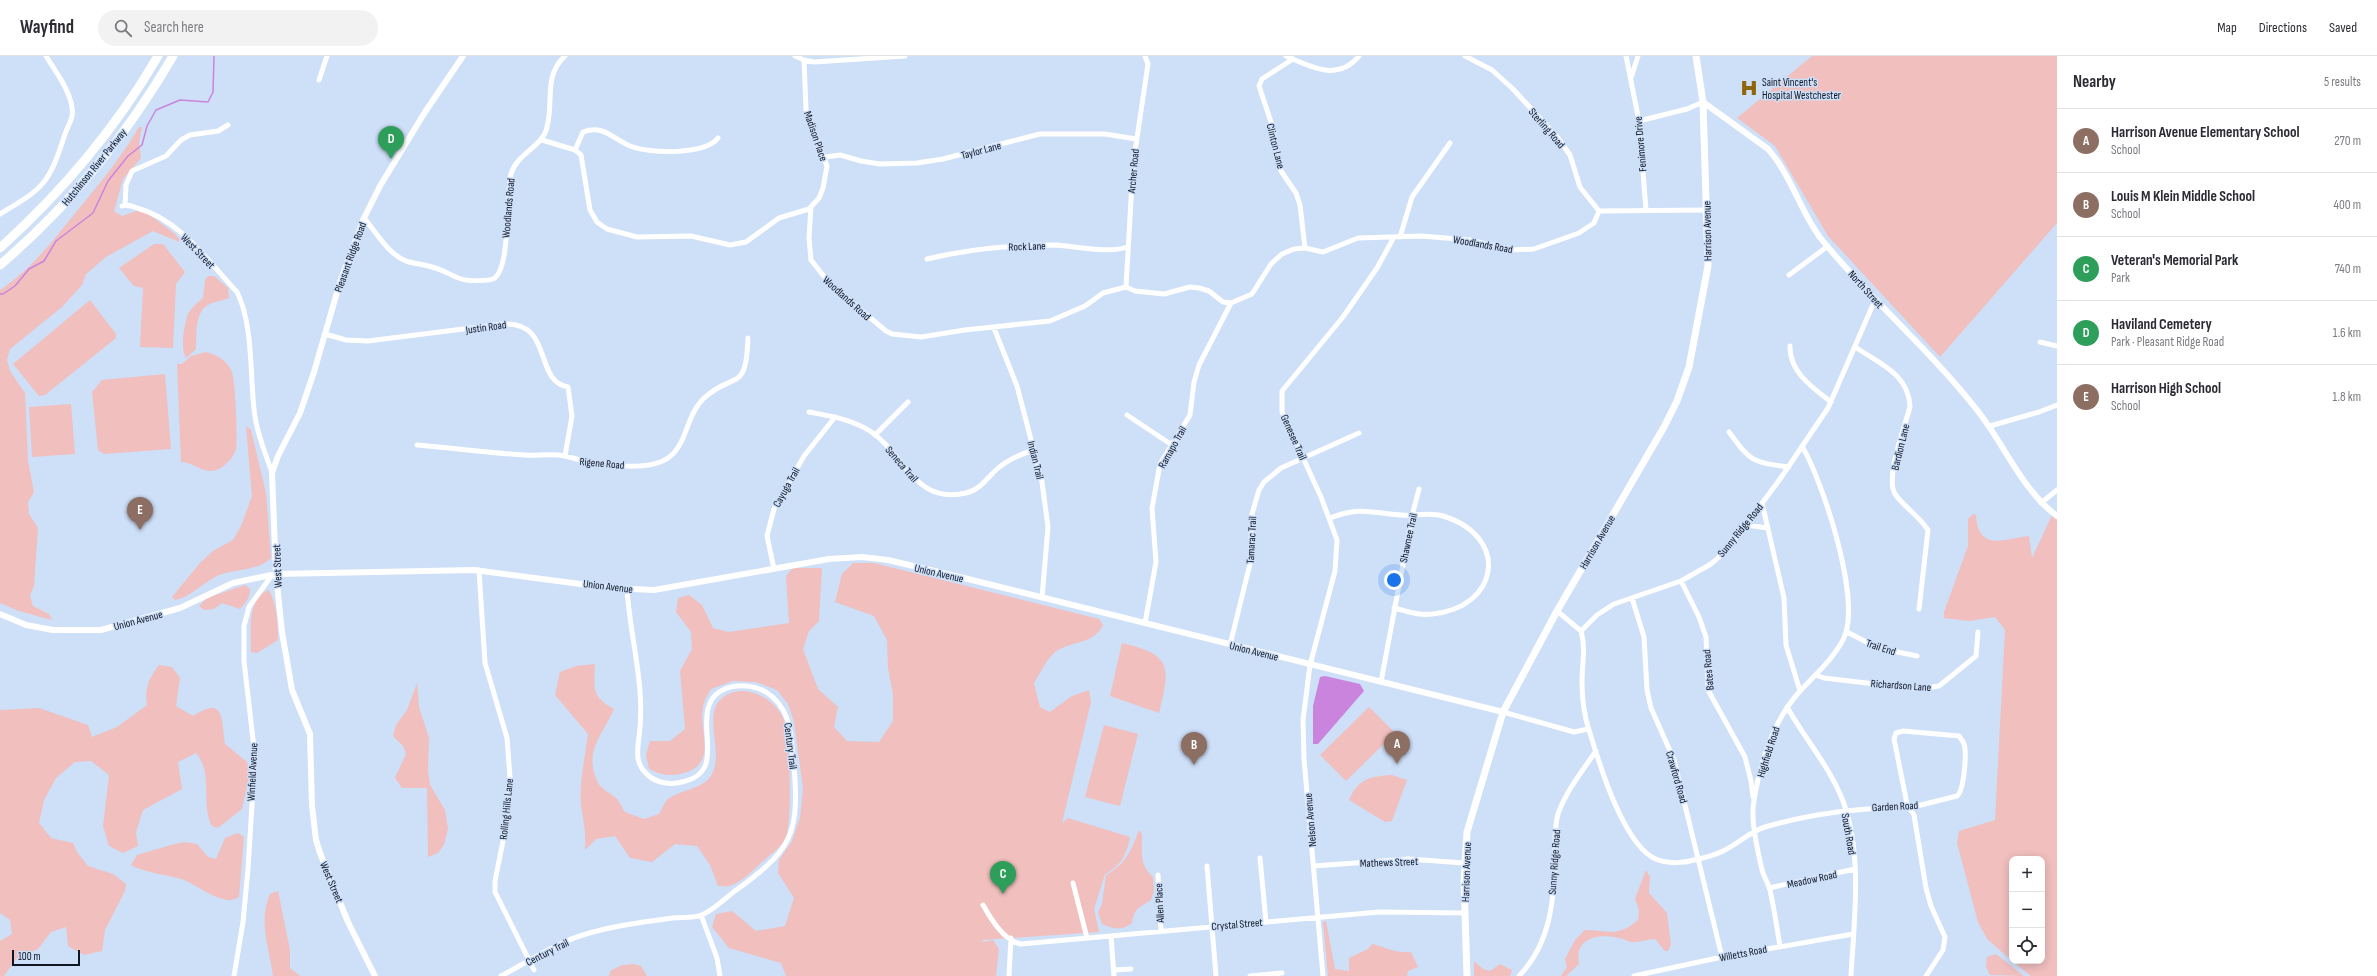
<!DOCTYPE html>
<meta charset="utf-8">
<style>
body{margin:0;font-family:"Sofia Sans Condensed",sans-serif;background:#f2f2f3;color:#2b2b33}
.controls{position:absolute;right:12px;bottom:12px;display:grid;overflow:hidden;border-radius:8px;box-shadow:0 2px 10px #0003}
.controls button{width:36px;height:36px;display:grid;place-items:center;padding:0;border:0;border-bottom:1px solid #e1e1e2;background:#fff;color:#2b2b33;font:20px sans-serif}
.scale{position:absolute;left:12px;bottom:10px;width:68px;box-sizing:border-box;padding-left:4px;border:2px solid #0d1625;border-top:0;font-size:11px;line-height:14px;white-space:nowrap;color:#0d1625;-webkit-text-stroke:3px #cedff8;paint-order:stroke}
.you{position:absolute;left:1394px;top:524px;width:14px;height:14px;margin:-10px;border:3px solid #fff;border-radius:50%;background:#1a73e8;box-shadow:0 0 0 6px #1a73e833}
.badge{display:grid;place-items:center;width:26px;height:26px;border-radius:50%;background:#7c3aed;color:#fff;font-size:13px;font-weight:700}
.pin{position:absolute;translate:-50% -33px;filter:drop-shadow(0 1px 2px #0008)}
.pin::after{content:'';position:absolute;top:21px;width:14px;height:12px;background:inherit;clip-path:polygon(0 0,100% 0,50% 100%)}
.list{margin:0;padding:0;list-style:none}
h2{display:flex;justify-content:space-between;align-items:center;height:52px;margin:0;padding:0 16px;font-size:17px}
h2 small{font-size:13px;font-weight:400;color:#7c7c81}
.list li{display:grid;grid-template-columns:26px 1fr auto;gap:12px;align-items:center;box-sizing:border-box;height:64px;padding:0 16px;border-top:1px solid #e1e1e2}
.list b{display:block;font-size:15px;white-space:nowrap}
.list p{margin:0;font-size:13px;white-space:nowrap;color:#7c7c81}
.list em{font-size:13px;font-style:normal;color:#7c7c81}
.icon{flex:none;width:22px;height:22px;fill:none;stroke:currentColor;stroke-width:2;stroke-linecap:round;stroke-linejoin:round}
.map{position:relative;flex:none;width:2057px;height:920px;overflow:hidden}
header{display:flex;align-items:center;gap:24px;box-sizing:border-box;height:56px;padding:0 20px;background:#fff;border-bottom:1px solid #e1e1e2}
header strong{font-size:19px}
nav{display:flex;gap:22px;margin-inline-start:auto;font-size:14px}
.search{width:280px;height:36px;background:#f2f2f3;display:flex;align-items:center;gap:10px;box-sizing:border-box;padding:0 14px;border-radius:22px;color:#7c7c81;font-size:15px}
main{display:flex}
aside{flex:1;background:#fff}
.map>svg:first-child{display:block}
.green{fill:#f0bfbe}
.water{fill:#cb84de}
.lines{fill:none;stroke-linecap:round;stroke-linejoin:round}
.stream{stroke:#cb84de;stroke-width:1.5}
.minor{stroke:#fff;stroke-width:5}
.tertiary{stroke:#fff;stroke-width:6}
.secondary{stroke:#fff;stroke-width:7}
.motorway{stroke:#fff;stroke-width:9}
.labels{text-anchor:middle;stroke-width:3;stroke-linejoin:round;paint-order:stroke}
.poi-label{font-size:11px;fill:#0d1625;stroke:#cedff8;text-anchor:start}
.street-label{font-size:11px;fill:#0d1625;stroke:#cedff8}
</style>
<header>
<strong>Wayfind</strong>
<div class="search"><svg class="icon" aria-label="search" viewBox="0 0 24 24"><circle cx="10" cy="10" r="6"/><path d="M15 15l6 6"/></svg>Search here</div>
<nav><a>Map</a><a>Directions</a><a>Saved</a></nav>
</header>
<main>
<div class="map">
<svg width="2057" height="920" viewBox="0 0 2057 920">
<rect width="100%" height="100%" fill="#cedff8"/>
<path class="green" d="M1812 0H2057V167L1940 301 1828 180 1775 90 1737 62Z
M139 71H142L139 86 141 102 123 123 114 155 122 160 142 153 175 178 179 183V186L153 175 106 201 86 218 82 229 62 251 10 293 7 304 10 315 25 337 28 405 34 436 28 446 29 458 38 472 34 530 30 540 33 550 49 558 52 564 19 555 0 547V234C32 213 53 184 77 155 99 128 121 102 139 71Z
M154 188H163L185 216 176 228 173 292 140 291 143 232 134 230 119 212Z
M208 220H214L228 232 229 242C222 245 214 245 208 249 194 257 197 279 196 293L186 302C180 292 184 269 188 258 192 251 197 247 203 242L205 224Z
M90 244 116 278V282L45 339 39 340 13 308Z
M206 296C217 299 227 304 232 316 235 323 238 384 236 393 234 400 227 408 221 412 203 421 196 406 181 406L177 308H182L191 300Z
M165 318 171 393 104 398 98 394 92 336 102 324Z
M71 348 75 398 32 401 29 351Z
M246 370 251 374 266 437 271 502C257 516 233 512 215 521 202 528 190 541 175 544L172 541 200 507 213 495 233 484 241 470 252 440Z
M2053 457 2057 460V920H2031L2012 905H2042V803H2012V905L1987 883 1978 866 1957 787 1959 775 1995 764 2005 574 1995 561 1969 565 1944 562V556L1968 490V463L1973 458 1976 459C1978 496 2004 483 2029 480L2032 502Z
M853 507H874L1099 563 1103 569C1093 590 1068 584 1053 598 1045 606 1040 618 1034 627L1040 651 1050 656 1072 640 1089 634 1091 646 1062 767 1068 762 1130 781C1127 798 1121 810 1105 818L1094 853 1099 876 983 884V886L993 884 999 893 996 920H786L781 907 729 892 712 871 716 858 732 855 756 875 785 870 794 842 778 817 779 804 792 785 800 762 803 733 794 666 788 648 777 634 756 626 733 625 711 633C709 637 705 642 704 647 696 671 720 707 684 717 671 721 660 719 649 713L646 699 650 685H670L685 673 680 615 692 593 691 576 676 556 678 542 689 539 702 549 713 572 729 576 789 567 786 520 793 512H822L819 565 809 575 803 593 818 633 838 651 834 671 847 685 879 686 893 665V639L888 612 887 584 874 560 835 546 842 518Z
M245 529 250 533C251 540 245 548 240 553L222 547 214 553 204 554 199 550 207 542Z
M269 534C277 550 278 567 278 584L257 597 251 596C251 577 246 542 269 534Z
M1122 587C1173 599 1170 611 1159 657L1110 640Z
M595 608C594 633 591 640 614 653 602 680 583 696 598 727 601 733 612 738 617 743 620 746 622 752 625 756L644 763 659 758C662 754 664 746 668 743 680 734 703 733 711 720 725 698 703 662 720 644 740 624 774 640 784 664 790 678 793 771 785 784 779 793 767 801 759 809 752 816 739 827 730 830 726 831 721 830 718 830L710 809 697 790 675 788 652 806 630 802 615 780 596 783 585 794C586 775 584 768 581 750 579 726 585 702 588 678L555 639 560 616 576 610Z
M159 609 172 611 180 622 176 650 193 660C225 639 221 663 225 688L247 706 250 717 242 753 218 772 212 770C200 747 214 718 196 697L178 706 182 733 143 754 136 776 138 790 123 797 109 790 103 770 109 719 91 705 75 706 56 722 44 744 39 767 51 782 73 787 77 796 88 810 113 818 126 828 125 835 105 874 102 895 84 899 68 890 66 871 51 876 38 893 17 902 4 920H0V885L12 878 10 864 0 857V654L39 652 88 669 92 681 117 671 147 649C144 633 149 622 159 609Z
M417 627 419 651 429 682 428 715 430 729 445 754 448 773 444 789 438 797 428 801 427 732H402L395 722 406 698 403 690 393 680 396 669 407 654Z
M1369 651 1395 677 1346 725 1320 699Z
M1104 669 1138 678 1120 750 1085 741Z
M1392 719 1407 724 1392 765 1385 766 1349 744C1358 723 1370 720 1392 719Z
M1139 774 1142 778C1142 795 1139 809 1153 821L1154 835 1151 844C1140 851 1134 852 1132 867 1121 875 1114 873 1102 868L1098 856 1102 848 1106 819C1126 808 1131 795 1139 774Z
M238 777 244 781 239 841C235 843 231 845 227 844 211 841 198 830 184 824 167 818 147 818 131 809L137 799 171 789 184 786 197 788 208 801 216 803 225 782Z
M1646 814 1650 821 1649 837 1667 857 1671 889 1668 895H1665L1655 883C1648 883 1637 887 1631 886 1627 885 1623 882 1619 882 1598 877 1574 882 1579 908L1566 920H1561L1567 911 1565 903 1575 884 1585 874C1608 874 1617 882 1638 864L1639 854 1635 843Z
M278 835 290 894V912L300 920H273C269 891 258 866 270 838Z
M1326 865 1335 913 1349 915V902L1368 893 1372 888C1386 891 1396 898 1411 896L1418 911 1408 915 1407 920H1328L1323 866Z
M1996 898 2024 920 1990 919 1986 911 1987 901Z
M1474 905 1483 913 1490 915 1500 908 1512 914 1510 920H1474Z
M634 908 641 910 647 920H609L610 915 622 909Z"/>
<path class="water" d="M1325 620 1360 628 1364 635 1318 688H1313V650L1320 621Z"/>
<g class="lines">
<path class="stream" d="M0 238H3L15 230 29 213 44 205 56 185 93 157 108 125 128 100 142 89 147 70 156 54 180 44 208 46 213 36 214 0"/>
<path class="minor" d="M795 0 804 4 814 6 905 0
M1286 0C1311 11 1338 26 1359 0
M1465 0 1492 14 1512 32 1558 82 1570 99 1580 131 1599 155 1707 154
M1626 0 1639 65 1646 154
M1293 3 1262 23 1259 30 1272 69 1278 106 1281 115 1296 137 1300 149 1305 192
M1631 22 1638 0
M319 24 327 0
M1639 65 1687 53 1703 46
M542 84 575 94 581 99 590 154 597 166 607 173 637 181 691 180 730 189 746 186 779 162 809 153 819 142 823 132 827 110 806 54 804 4
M575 94 583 76C603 68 613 83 630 90 650 98 705 99 718 82
M825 101 840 99 861 105 880 108 917 107 943 103 1040 78H1105L1136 83
M125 149 126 129 132 115 166 100 181 84 190 79 218 75 228 69
M122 150C127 148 132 150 137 152 179 163 208 205 237 236 253 268 250 317 254 353 256 375 265 396 272 417
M811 151 809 182 811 204 830 228 886 275 892 278 921 281 965 274 1050 265 1085 250 1103 237 1126 231 1135 235 1164 238 1190 231 1199 232 1209 235 1223 246 1231 247 1252 238 1271 208 1282 198 1294 193 1305 192 1323 196 1358 182 1421 180 1470 184 1511 194 1534 193 1579 177 1594 167 1599 155
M0 158C44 132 49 128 65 78 68 69 74 62 72 52 70 34 55 15 46 0
M364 162C376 176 388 198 406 205 416 208 428 209 438 213 448 216 456 223 466 224 472 225 487 225 493 223 511 215 506 137 511 118 517 97 543 91 547 71 554 46 543 20 565 0
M1400 181 1412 141 1450 87
M927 203C969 193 1012 189 1055 189 1076 190 1108 198 1127 191
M1789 219 1828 190
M1126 231 1133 109 1148 8 1145 0
M994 272 1017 330 1042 426 1048 471 1042 542
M325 278 346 284 368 285 503 268C554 265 533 325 568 331L572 360 565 400
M2040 286 2057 290
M1790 290C1789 316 1813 332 1831 346
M1855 291C1879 307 1909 318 1910 351 1905 369 1885 422 1895 438 1904 451 1919 460 1928 474L1919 553
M809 356C830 360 851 363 870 375 905 398 914 449 966 437 980 434 987 422 997 413 1008 403 1021 398 1034 394
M1127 359 1172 389
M1990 370 2039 356 2057 349
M1729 376C1751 406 1752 406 1789 411
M875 379 908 346
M417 389C453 392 489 397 525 399 538 400 553 397 565 400 590 407 645 418 668 402 687 389 686 360 703 343 734 314 746 339 748 282
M1762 447 1784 542 1786 589 1800 635
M2041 447 2057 434
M1330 462C1362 450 1370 457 1401 459 1415 460 1430 456 1443 460 1511 481 1499 552 1432 558 1419 560 1407 555 1394 552
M1746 469 1768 472
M774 513 767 480 774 453 804 400 835 361
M479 514 485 607 507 682 510 721 506 770 495 825V836L534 914
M1681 525 1699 561 1706 581 1708 634 1745 701 1751 725 1753 741
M1632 542 1644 581 1647 634 1651 652 1674 704 1722 901
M1557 555 1581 575
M1145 567 1156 506 1152 452 1160 408 1190 359 1194 326 1199 309 1231 247
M1581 575C1586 591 1582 609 1582 626 1582 641 1584 659 1589 674 1599 707 1624 792 1658 804 1669 808 1684 807 1694 804 1704 802 1715 799 1723 795 1738 788 1749 776 1765 771 1812 757 1860 752 1909 751H1913L1957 740C1964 735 1967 697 1964 688 1963 685 1961 683 1959 680L1903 675 1896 677 1894 683 1907 748 1914 759 1926 832 1931 850 1945 881 1943 894 1926 920
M1581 575 1597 559 1614 548 1681 525 1711 508 1728 493 1780 423 1828 352 1875 244
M1847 576 1878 592 1917 600
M1230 589 1250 508 1252 458 1259 434 1264 426 1281 412 1359 377
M1815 619 1824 622 1918 633 1939 630 1976 600 1978 576
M1381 626 1412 460 1419 433
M1787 651C1805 683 1830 711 1843 745 1863 799 1854 864 1851 920
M1503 656 1574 676 1588 673
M1260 802 1266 866
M1207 810 1216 920
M1314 810 1409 803 1464 807
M1158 819 1161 875
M1073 827 1087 882
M1769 832 1855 813
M983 849C991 863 1004 885 1021 888L1379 856 1465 857
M701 859 717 902 720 920
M1111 880 1114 920
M1780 890C1777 872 1774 852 1770 834 1768 827 1764 821 1762 814 1758 796 1750 763 1754 745 1760 706 1773 665 1800 635 1815 619 1832 604 1843 584 1863 547 1823 426 1802 390
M1114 914 1131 913
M234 920 243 866 248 813 255 701 244 605V570L249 551 272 519
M501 920C526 907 556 887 583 879 612 870 643 866 673 862 682 861 691 862 699 860 711 857 725 842 735 835 790 795 800 780 794 711 791 683 793 653 766 636 748 625 714 627 708 653 701 680 723 717 682 726 671 729 657 727 649 720 635 709 637 696 639 681 646 631 630 582 627 533
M1009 920 1011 882
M1250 920 1282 917
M1323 920 1304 703 1303 664 1310 609 1335 515 1337 484 1321 441 1282 356V335L1343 261 1377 212 1394 181
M1519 920C1550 888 1554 846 1555 803 1555 789 1554 772 1558 758 1566 735 1583 714 1596 695
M1634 920 1722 901 1853 878"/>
<path class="tertiary" d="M1703 46 1768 93 1776 103C1794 128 1803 160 1822 184 1871 244 1930 294 1977 354 2005 389 2021 433 2057 460
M0 558 26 569 53 574H101L180 552 233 527 276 518 474 514 611 532 654 534 829 503 862 501 888 504 968 523 1503 656
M375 920 348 866 320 797 316 784 312 750 310 678 292 634 282 576 276 518 272 417 278 400 300 357 314 316 340 226 364 162 380 130 425 56 463 0"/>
<path class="secondary" d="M1467 920 1464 826 1467 776 1503 656 1557 555 1664 371 1677 345 1689 311 1708 210 1703 46 1696 0"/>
<path class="motorway" d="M0 192C62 136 116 72 158 0
M0 209C69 150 127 79 173 0"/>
</g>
<defs>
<g id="hospital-bare" transform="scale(1.38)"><path d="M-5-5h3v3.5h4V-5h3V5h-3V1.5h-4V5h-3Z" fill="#90650d" stroke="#cedff8" stroke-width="2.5" paint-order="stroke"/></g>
</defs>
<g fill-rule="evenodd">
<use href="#hospital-bare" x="1749" y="32"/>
</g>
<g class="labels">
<g class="poi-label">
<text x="1762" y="30">Saint Vincent's<tspan x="1762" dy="13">Hospital Westchester</tspan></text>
</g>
<g class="street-label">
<text transform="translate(1547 72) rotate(49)" y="4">Sterling Road</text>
<text transform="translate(816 80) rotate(71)" y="4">Madison Place</text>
<text transform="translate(1640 88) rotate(-95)" y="4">Fenimore Drive</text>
<text transform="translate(1276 90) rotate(76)" y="4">Clinton Lane</text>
<text transform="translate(981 94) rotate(-15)" y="4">Taylor Lane</text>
<text transform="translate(94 111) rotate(-51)" y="4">Hutchinson River Parkway</text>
<text transform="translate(1133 115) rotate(-85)" y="4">Archer Road</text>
<text transform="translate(508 152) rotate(-85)" y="4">Woodlands Road</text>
<text transform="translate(1707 175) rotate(-91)" y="4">Harrison Avenue</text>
<text transform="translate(1483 188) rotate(10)" y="4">Woodlands Road</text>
<text transform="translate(1027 190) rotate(-2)" y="4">Rock Lane</text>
<text transform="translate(198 195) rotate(46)" y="4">West Street</text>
<text transform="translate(350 201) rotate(-70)" y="4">Pleasant Ridge Road</text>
<text transform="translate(1866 233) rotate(48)" y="4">North Street</text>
<text transform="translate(847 242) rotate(42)" y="4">Woodlands Road</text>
<text transform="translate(486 271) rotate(-8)" y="4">Justin Road</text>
<text transform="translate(1294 381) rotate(66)" y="4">Genesee Trail</text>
<text transform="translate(1172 391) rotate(-61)" y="4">Ramapo Trail</text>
<text transform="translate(1900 391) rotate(-76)" y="4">Bardion Lane</text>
<text transform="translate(1036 404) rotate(76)" y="4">Indian Trail</text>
<text transform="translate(602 407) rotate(5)" y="4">Rigene Road</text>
<text transform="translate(902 408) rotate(49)" y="4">Seneca Trail</text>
<text transform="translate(786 431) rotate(-61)" y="4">Cayuga Trail</text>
<text transform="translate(1740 474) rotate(-51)" y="4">Sunny Ridge Road</text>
<text transform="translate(1408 482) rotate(-78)" y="4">Shawnee Trail</text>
<text transform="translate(1251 484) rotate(-87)" y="4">Tamarac Trail</text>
<text transform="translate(1597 486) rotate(-60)" y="4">Harrison Avenue</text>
<text transform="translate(277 510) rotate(-92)" y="4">West Street</text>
<text transform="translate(939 517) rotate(13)" y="4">Union Avenue</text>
<text transform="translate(608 530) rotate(7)" y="4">Union Avenue</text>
<text transform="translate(138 564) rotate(-15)" y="4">Union Avenue</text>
<text transform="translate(1881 591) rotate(18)" y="4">Trail End</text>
<text transform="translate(1254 595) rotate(14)" y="4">Union Avenue</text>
<text transform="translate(1708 614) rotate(-95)" y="4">Bates Road</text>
<text transform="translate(1901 629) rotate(4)" y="4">Richardson Lane</text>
<text transform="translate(791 690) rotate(83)" y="4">Century Trail</text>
<text transform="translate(1768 696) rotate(-72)" y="4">Highfield Road</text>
<text transform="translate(252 716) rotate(-87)" y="4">Winfield Avenue</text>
<text transform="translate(1677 721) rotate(74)" y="4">Crawford Road</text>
<text transform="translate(1895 750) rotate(-3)" y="4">Garden Road</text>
<text transform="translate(506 753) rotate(-84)" y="4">Rolling Hills Lane</text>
<text transform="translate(1310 764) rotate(-95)" y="4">Nelson Avenue</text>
<text transform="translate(1849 778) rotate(80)" y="4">South Road</text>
<text transform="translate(1389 806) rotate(-2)" y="4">Mathews Street</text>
<text transform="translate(1554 806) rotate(-86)" y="4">Sunny Ridge Road</text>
<text transform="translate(1466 816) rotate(-88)" y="4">Harrison Avenue</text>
<text transform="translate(1812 823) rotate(-12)" y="4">Meadow Road</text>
<text transform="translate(332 826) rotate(67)" y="4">West Street</text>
<text transform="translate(1159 847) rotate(-93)" y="4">Allen Place</text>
<text transform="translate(1237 868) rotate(-5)" y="4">Crystal Street</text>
<text transform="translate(547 896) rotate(-27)" y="4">Century Trail</text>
<text transform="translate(1743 897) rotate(-11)" y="4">Willetts Road</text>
</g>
</g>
</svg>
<div class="controls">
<button>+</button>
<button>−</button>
<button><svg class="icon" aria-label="locate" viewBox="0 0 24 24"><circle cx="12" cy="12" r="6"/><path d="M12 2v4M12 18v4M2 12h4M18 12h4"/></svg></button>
</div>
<div class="scale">100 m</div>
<div class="you"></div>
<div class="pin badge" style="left:1397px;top:708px;background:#8d6e63">A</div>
<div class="pin badge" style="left:1194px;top:709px;background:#8d6e63">B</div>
<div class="pin badge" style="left:1003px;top:838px;background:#2e9e5b">C</div>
<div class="pin badge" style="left:391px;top:103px;background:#2e9e5b">D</div>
<div class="pin badge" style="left:140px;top:474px;background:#8d6e63">E</div>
</div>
<aside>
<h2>Nearby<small>5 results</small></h2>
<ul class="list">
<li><span class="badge" style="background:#8d6e63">A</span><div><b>Harrison Avenue Elementary School</b><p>School</p></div><em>270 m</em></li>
<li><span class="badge" style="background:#8d6e63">B</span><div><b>Louis M Klein Middle School</b><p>School</p></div><em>400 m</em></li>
<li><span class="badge" style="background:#2e9e5b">C</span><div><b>Veteran's Memorial Park</b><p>Park</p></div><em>740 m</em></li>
<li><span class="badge" style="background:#2e9e5b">D</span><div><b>Haviland Cemetery</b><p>Park · Pleasant Ridge Road</p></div><em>1.6 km</em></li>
<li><span class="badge" style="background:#8d6e63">E</span><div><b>Harrison High School</b><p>School</p></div><em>1.8 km</em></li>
</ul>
</aside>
</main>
